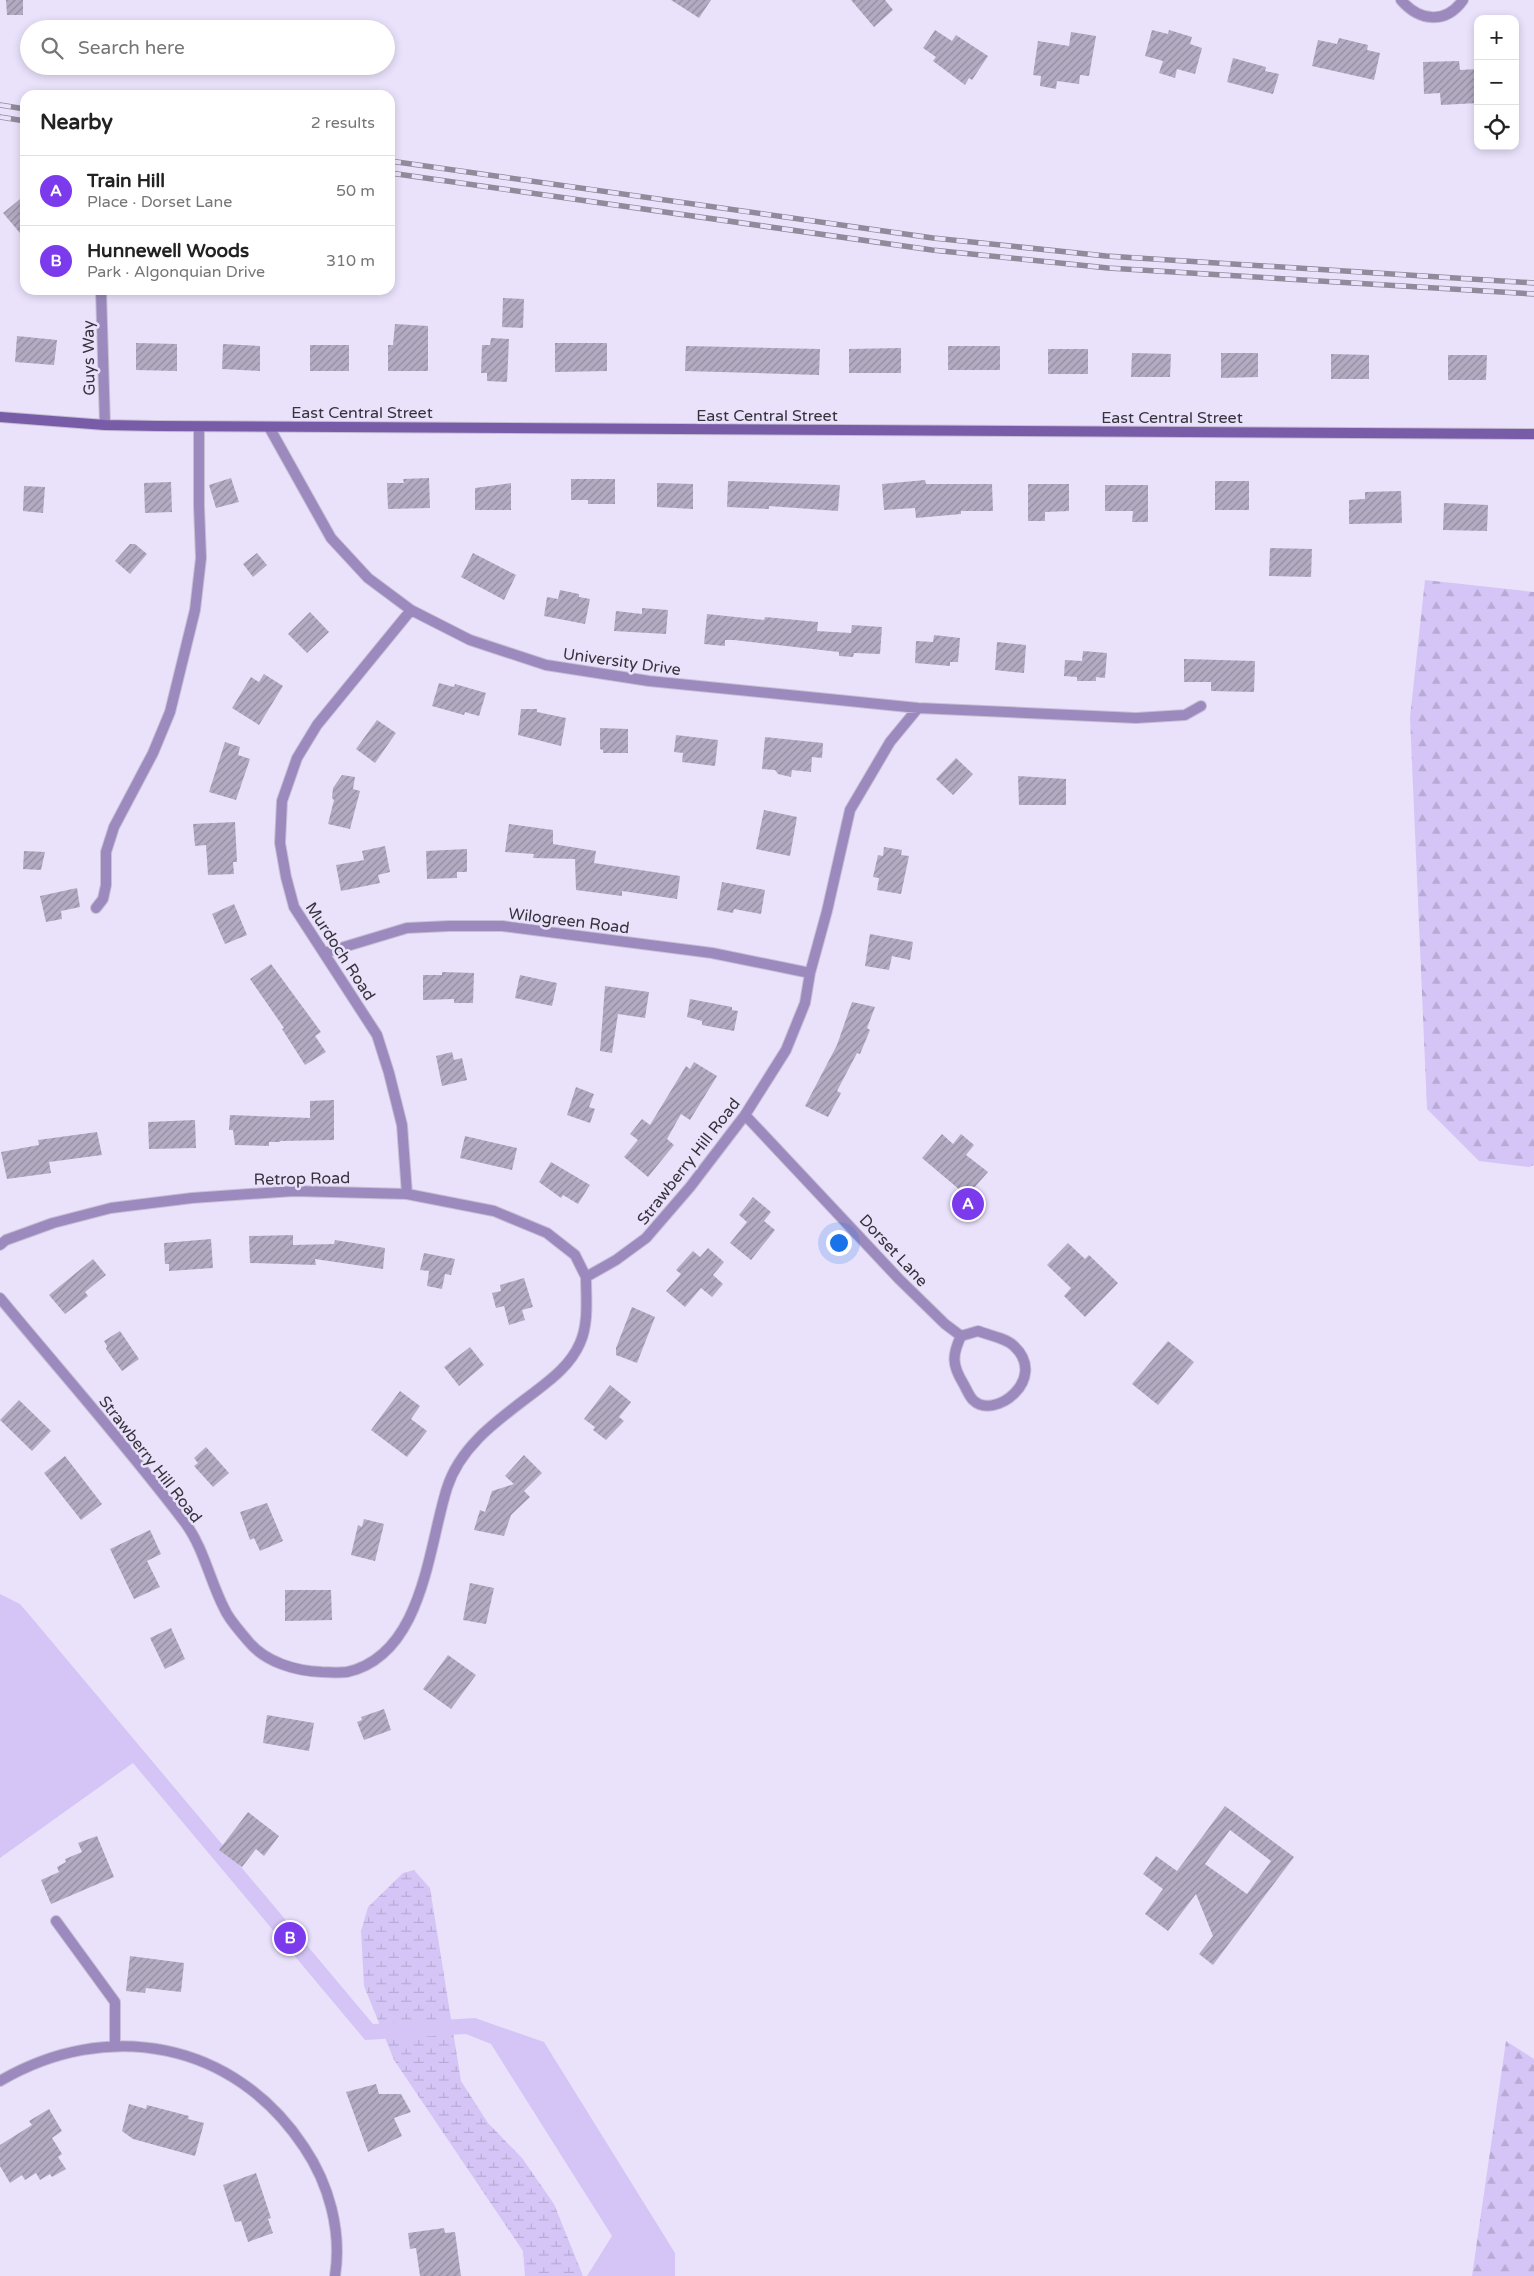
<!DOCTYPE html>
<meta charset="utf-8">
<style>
body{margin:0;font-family:"Varela Round",sans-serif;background:#f6f6f6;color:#222}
.controls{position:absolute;right:15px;top:15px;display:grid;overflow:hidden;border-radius:10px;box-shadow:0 2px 8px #0003}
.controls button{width:45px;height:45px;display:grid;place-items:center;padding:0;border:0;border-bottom:1px solid #e0e0e0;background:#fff;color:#222;font:25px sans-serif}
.you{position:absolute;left:838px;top:1242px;width:18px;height:18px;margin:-12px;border:4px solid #fff;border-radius:50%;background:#1a73e8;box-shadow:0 0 0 8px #1a73e833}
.badge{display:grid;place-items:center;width:32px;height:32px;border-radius:50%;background:#7c3aed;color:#fff;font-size:16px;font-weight:700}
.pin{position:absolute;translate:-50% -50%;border:2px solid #fff;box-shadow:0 1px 5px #0006}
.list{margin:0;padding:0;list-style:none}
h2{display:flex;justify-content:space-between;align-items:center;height:65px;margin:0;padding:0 20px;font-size:21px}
h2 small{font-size:16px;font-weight:400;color:#767676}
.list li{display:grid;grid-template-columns:32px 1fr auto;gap:15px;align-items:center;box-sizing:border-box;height:70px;padding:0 20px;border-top:1px solid #e0e0e0}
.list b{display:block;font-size:19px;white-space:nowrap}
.list p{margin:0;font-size:16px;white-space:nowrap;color:#767676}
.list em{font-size:16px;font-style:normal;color:#767676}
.icon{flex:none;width:28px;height:28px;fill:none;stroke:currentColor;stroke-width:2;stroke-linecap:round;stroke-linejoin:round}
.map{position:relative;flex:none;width:1534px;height:2276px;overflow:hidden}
.search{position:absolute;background:#fff;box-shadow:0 2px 8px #0003;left:20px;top:20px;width:375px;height:55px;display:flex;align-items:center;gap:12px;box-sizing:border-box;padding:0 18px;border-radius:28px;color:#767676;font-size:19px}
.panel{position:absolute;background:#fff;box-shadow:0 2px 8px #0003;left:20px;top:90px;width:375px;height:205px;border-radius:15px}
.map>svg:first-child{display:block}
.forest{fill:url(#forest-firs)}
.wetland{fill:url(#wetland-marsh)}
.green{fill:#d5c5f6}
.building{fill:url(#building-hatch);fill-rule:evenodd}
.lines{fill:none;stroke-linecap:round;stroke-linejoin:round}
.service-casing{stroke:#c6bfd5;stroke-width:12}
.minor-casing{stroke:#c6bfd5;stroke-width:12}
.secondary-casing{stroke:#c6bfd5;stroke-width:12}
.service{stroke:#9c8abe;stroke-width:10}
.minor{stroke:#9c8abe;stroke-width:10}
.secondary{stroke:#795ca7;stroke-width:10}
.rail-casing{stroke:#908a9b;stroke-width:5.5}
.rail{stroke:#eae2fb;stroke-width:4;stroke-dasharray:11;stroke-linecap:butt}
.labels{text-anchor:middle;stroke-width:5;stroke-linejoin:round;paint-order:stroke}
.street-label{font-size:16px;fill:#36333c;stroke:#eae2fb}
</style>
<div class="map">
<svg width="1534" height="2276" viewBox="0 0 1534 2276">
<defs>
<pattern id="forest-firs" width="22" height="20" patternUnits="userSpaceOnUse" patternTransform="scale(1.25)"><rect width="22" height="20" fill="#d5c5f6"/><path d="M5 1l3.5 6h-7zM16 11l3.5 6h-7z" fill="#b7aad4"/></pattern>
<pattern id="wetland-marsh" width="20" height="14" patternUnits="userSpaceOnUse" patternTransform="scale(1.25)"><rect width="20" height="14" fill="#d5c5f6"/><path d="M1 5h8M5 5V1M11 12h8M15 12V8" fill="none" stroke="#b7aad4"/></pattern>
<pattern id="building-hatch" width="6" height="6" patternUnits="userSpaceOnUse" patternTransform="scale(1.25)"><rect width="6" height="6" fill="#b3abc2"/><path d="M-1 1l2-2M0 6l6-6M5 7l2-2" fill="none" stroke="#928c9f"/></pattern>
</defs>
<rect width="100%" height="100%" fill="#eae2fb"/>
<path class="forest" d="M1425 580 1534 592V1165L1529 1167 1479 1161 1427 1109 1410 717Z
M1506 2041 1534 2059V2276H1472Z"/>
<path class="wetland" d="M414 1870 430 1888 461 2081 488 2123 522 2158 554 2204 583 2276H525L523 2251 394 2060 364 1986 361 1931 368 1907 403 1873Z"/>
<path class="green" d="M0 1594 20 1604 32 1618 373 2024 475 2018 544 2042 675 2253V2276H587L612 2236 491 2044 466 2034 365 2040 133 1763 0 1858Z"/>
<path class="building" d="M6 0H23V15H7Z
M671 0H711L699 18Z
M851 0H885L893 10 874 27Z
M935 30 952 41 956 35 988 56 972 80 969 78 965 85 933 61 936 57 923 48Z
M1152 30 1168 34 1169 30 1192 37 1190 44 1202 48 1195 74 1177 69 1175 78 1159 73 1163 61 1145 56Z
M1071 32 1096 36 1089 76 1080 75 1079 84 1057 81 1056 89 1040 86 1041 76 1033 75 1038 41 1069 46Z
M1339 38 1368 45 1367 50 1380 53 1374 80 1312 66 1318 40 1337 44Z
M1233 58 1266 67 1265 71 1279 74 1273 94 1227 82Z
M1459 61 1460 70 1478 69V103L1441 105 1440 93 1424 94 1423 62Z
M25 195V239L3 213Z
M503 298 524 299 523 328 502 327Z
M395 324 428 326V371H388V345H393Z
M17 336 57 340 54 365 15 362Z
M491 338 509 339 507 382 487 381V373H481L482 345H490Z
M136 343 177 344V371L136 370Z
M555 343H607V371L555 372Z
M223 344 260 346V371L222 369Z
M310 345H349V371H310Z
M686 346 820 349 819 375 685 371Z
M948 346H1000V370H948Z
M901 348V373H849V349Z
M1048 349H1088V374H1048Z
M1132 353 1171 354 1170 377H1131Z
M1221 353H1258V377L1221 378Z
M1331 354 1369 355V379H1331Z
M1448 355H1487L1486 380H1448Z
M231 478 239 502 216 508 209 485Z
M429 478 430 508 388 509 387 483H404L403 479Z
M571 479H615V504H588V500H571Z
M925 480 926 484H992L993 511H961V514L916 518 915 508 884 510 882 484Z
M728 481 840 485 838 511 769 506V509L727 507Z
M1215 481H1249V510H1215Z
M171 482 172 512 145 513 144 483Z
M511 483V510H475V488Z
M657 483 693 484V509L657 507Z
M1028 484H1069V511L1045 512V521H1028Z
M1105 485H1148V522H1132L1133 511H1105Z
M24 486 45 487 43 513 23 511Z
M1401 491 1402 523 1349 524V500L1365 499V492Z
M1444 503 1488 505 1487 531 1443 530Z
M130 544H135L147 554 130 574 115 561Z
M1270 548 1312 549 1311 577 1269 576Z
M257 553 267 565 253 577 243 564Z
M473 553 516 575 504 600 461 577Z
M560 590 579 594V597L590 599 585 624 544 616 547 597 558 599Z
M642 608 668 610 666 634 614 631 616 611 642 614Z
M310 612 329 632 307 653 288 634Z
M707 614 764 620 765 617 818 622 817 631 851 633 852 625 882 627 880 654 854 653 853 657 839 656V652L734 640H725V646L704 644Z
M934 635 960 638 958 662H950V666L915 663 916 641 933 642Z
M997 642 1026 645 1024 673 995 670Z
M1083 651 1107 653 1105 678 1096 677V681H1077V677L1064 676 1065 660 1082 661Z
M1184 659 1255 661 1254 692 1211 691V682H1184Z
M264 674 283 686 259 725 232 708 251 677 259 682Z
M439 683 454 687 455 684 486 693 479 716 465 712 464 715 432 706Z
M521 709H537V712L566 718 561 746 518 735Z
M377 720 396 733 375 763 356 749Z
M600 728 628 729V753H603V750L600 749Z
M676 735 718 740 715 766 682 762 683 753 674 752Z
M765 737 823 743 822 758 812 757 811 772 792 770 791 777 778 774 775 770 762 769Z
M225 742 240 747 238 755 250 759 236 800 209 792Z
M956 758 973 774 953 795 936 779Z
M342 775 355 777 353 789 360 791 350 829 328 824 334 800 332 798 333 788Z
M1018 776 1066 779V805H1019Z
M764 810 797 817 790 856 756 849Z
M235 822 237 862H233L234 874 208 875 206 845 195 846 193 824Z
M509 824 553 830V844L596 851 594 863 680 876 677 899 622 891V896L576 890 575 859 533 858 534 854 505 852Z
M385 846 390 872 378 875 380 883 341 891 336 865 364 860 362 851Z
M884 847 902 850 901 855 909 856 901 894 877 890 879 878 873 877 878 855 883 856Z
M467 849V872H457V878L427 879 426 851Z
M24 851 45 852 41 870 23 869Z
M722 882 765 890 761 914 734 909 733 913 717 910Z
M77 888 80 907 61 911 62 919 46 922 40 896Z
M234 904 247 935 225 944 212 914Z
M870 934 913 942 910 960 892 956 889 970 865 966Z
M271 964 321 1032 315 1036 326 1052 305 1065 282 1029 284 1028 250 979Z
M442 972 474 973 473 1003H454V999L423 1000V975H442Z
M520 975 557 983 552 1006 515 998Z
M605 986 649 992 645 1018 618 1014 612 1053 600 1051Z
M690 999 732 1007V1010L738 1011 734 1031 702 1025V1021L687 1017Z
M852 1002 875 1007 867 1028 870 1030 860 1054 857 1053 837 1091 841 1093 828 1117 805 1106 837 1045Z
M452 1052 454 1060 462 1058 467 1080 442 1086 436 1056Z
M694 1062 717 1076 690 1120 681 1114 667 1139 674 1145 648 1177 624 1157 638 1140 630 1134 642 1119 650 1125 686 1066 690 1069Z
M576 1087 594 1094 589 1107 595 1109 590 1123 567 1115Z
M334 1100V1140L280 1141V1142H269V1146L235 1145 233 1130H229L230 1115 310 1118V1101Z
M195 1120 196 1148 149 1149 148 1122Z
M97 1132 102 1155 49 1162 51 1173 7 1179 1 1152 39 1145 38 1140Z
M942 1134 953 1144 961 1134 974 1145 966 1155 988 1172 967 1196 922 1158Z
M465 1136 517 1148 512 1170 460 1158Z
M551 1162 590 1185 578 1204 563 1195 561 1198 539 1182Z
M753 1197 771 1212 764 1221 775 1230 751 1260 730 1243 747 1222 739 1215Z
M293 1235V1245L334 1244 335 1240 385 1248 383 1269 315 1259 316 1265 250 1263 249 1236Z
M211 1239 213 1268 169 1271V1264H165L164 1243Z
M1068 1243 1085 1259 1089 1255 1118 1283 1085 1317 1064 1296 1071 1288 1047 1265Z
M708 1248 724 1262 713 1275 723 1284 712 1297 701 1288 685 1307 666 1291 681 1274 676 1270 693 1251 700 1257Z
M424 1253 455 1259 451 1275 445 1274 442 1289 427 1286 429 1271 420 1270Z
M93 1259 106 1275 85 1292 88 1296 65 1314 49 1295Z
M524 1278 533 1307 522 1310 525 1320 509 1325 504 1306 496 1308 492 1293 501 1291 500 1285Z
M632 1307 655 1317 637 1363 616 1355V1348Z
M120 1331 139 1359 122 1371 106 1349 107 1346 104 1341Z
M1168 1341 1194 1362 1158 1405 1132 1384Z
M470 1347 484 1365 459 1386 444 1367Z
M610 1385 631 1402 619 1417 624 1421 606 1440 593 1430 595 1427 584 1419Z
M400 1391 420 1406 411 1419 427 1431 407 1457 371 1430Z
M19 1400 51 1431 32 1451 0 1420Z
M206 1447 229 1473 213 1487 194 1466 198 1463 194 1458Z
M524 1455 542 1473 524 1491 530 1497 511 1515 504 1536 474 1530 480 1510 485 1512 492 1491 514 1484 505 1476Z
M65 1456 102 1504 81 1520 44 1473Z
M267 1503 283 1541 260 1551 254 1538 250 1540 240 1512Z
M364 1519 384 1524 375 1561 351 1555 358 1525 362 1527Z
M150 1530 161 1554 147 1561 160 1587 134 1599 110 1549Z
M470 1583 494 1588 486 1624 463 1620Z
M285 1590H331L332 1620 285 1621Z
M171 1628 185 1659 165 1669 150 1638Z
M448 1655 476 1675 451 1709 423 1689Z
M384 1709 391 1730 364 1740 357 1722 362 1720 361 1717Z
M267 1715 314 1723 309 1751 263 1743Z
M1225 1806 1294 1857 1213 1965 1199 1954 1213 1936 1196 1894 1168 1931 1145 1914 1163 1889 1143 1874 1156 1856 1177 1871ZM1230 1830 1271 1861 1247 1894 1205 1864Z
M248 1812 279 1836 264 1856 256 1849 242 1867 219 1850Z
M97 1836 114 1877 51 1904 41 1880 59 1872 57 1867 66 1862 65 1859 82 1852 78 1843Z
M130 1956 184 1963 181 1992 146 1988 145 1993 126 1991Z
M376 2084 379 2094H401L411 2112 394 2118 402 2136 368 2152 346 2092Z
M129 2104 146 2109 147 2105 189 2116 188 2119 204 2123 195 2156 133 2139 122 2131Z
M49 2109 62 2131 52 2138 62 2154 58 2157 66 2169 52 2177 50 2174 40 2180 36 2173 25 2180 22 2175 10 2183 0 2166V2145L32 2125 29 2121Z
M256 2173 271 2218 268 2219 273 2233 248 2242 241 2221 235 2222 223 2185Z
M444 2228 445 2233 455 2232 461 2276H420L416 2248 410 2249 408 2233Z"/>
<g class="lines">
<g class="service-casing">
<path id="service" d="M96 908 103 899 106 885V852L114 827 153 753 170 712 195 610 201 558 199 506V427
M56 1921 115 2002V2046"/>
</g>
<g class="minor-casing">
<path id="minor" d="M1401 0C1420 22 1446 24 1463 0
M101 290 105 425
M269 427 331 538 368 578 411 610 470 640 546 665 649 681 918 708 1136 718 1185 715 1201 706
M324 953 407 928 449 926H502L712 953 810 973
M745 1115 899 1279 945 1324 961 1336 978 1331C988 1335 1006 1338 1014 1346 1049 1379 994 1421 973 1400 969 1396 966 1388 963 1383 952 1365 952 1355 961 1336
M407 1194 402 1125 389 1073 377 1035 294 907 286 877 280 843 282 801 297 758 317 725 411 610
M0 1245 6 1240 53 1223 111 1208 192 1198 294 1191 407 1194 494 1211 547 1233 575 1255 586 1277
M0 1298C62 1373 127 1446 186 1524 204 1549 210 1581 224 1608 229 1620 240 1631 248 1641 265 1662 295 1671 322 1672 329 1672 339 1673 347 1672 423 1655 428 1548 447 1488 461 1444 501 1418 536 1391 553 1378 571 1364 580 1343 589 1323 586 1298 586 1277L616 1260 646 1238 690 1187 745 1115 786 1050 805 1003 810 973 827 911 850 810 890 742 918 708
M0 2081C107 2018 234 2041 304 2147 329 2184 342 2231 335 2276"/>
</g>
<g class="secondary-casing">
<path id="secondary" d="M0 417 105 425 157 426 1534 434"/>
</g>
<use href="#service" class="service"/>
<use href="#minor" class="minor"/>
<use href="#secondary" class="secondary"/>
<g class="rail-casing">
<path id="rail" d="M0 105 25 109
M0 117 25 121
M390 161 933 238 1106 256 1534 283
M390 173 932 250 1108 268 1534 294"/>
</g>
<use href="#rail" class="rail"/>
</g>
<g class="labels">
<g class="street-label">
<text transform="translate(88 358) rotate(-91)" y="6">Guys Way</text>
<text x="362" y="418">East Central Street</text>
<text x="767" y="421">East Central Street</text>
<text x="1172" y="423">East Central Street</text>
<text transform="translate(622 661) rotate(8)" y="6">University Drive</text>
<text transform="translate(569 920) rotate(7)" y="6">Wilogreen Road</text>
<text transform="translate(341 951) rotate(57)" y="6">Murdoch Road</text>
<text transform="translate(688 1161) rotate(-52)" y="6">Strawberry Hill Road</text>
<text transform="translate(302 1178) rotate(-1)" y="6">Retrop Road</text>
<text transform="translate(894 1250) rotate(47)" y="6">Dorset Lane</text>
<text transform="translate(151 1459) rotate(52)" y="6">Strawberry Hill Road</text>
</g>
</g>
</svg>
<div class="controls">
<button>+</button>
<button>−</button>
<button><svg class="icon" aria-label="locate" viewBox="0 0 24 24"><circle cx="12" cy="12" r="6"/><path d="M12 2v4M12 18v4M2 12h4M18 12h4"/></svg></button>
</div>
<div class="you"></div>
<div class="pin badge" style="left:968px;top:1204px">A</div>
<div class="pin badge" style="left:290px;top:1938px">B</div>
<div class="search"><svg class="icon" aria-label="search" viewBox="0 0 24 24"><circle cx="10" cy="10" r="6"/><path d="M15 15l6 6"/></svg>Search here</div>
<section class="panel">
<h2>Nearby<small>2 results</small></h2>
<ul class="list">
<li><span class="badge">A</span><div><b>Train Hill</b><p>Place · Dorset Lane</p></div><em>50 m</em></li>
<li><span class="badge">B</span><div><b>Hunnewell Woods</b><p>Park · Algonquian Drive</p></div><em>310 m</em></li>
</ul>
</section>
</div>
